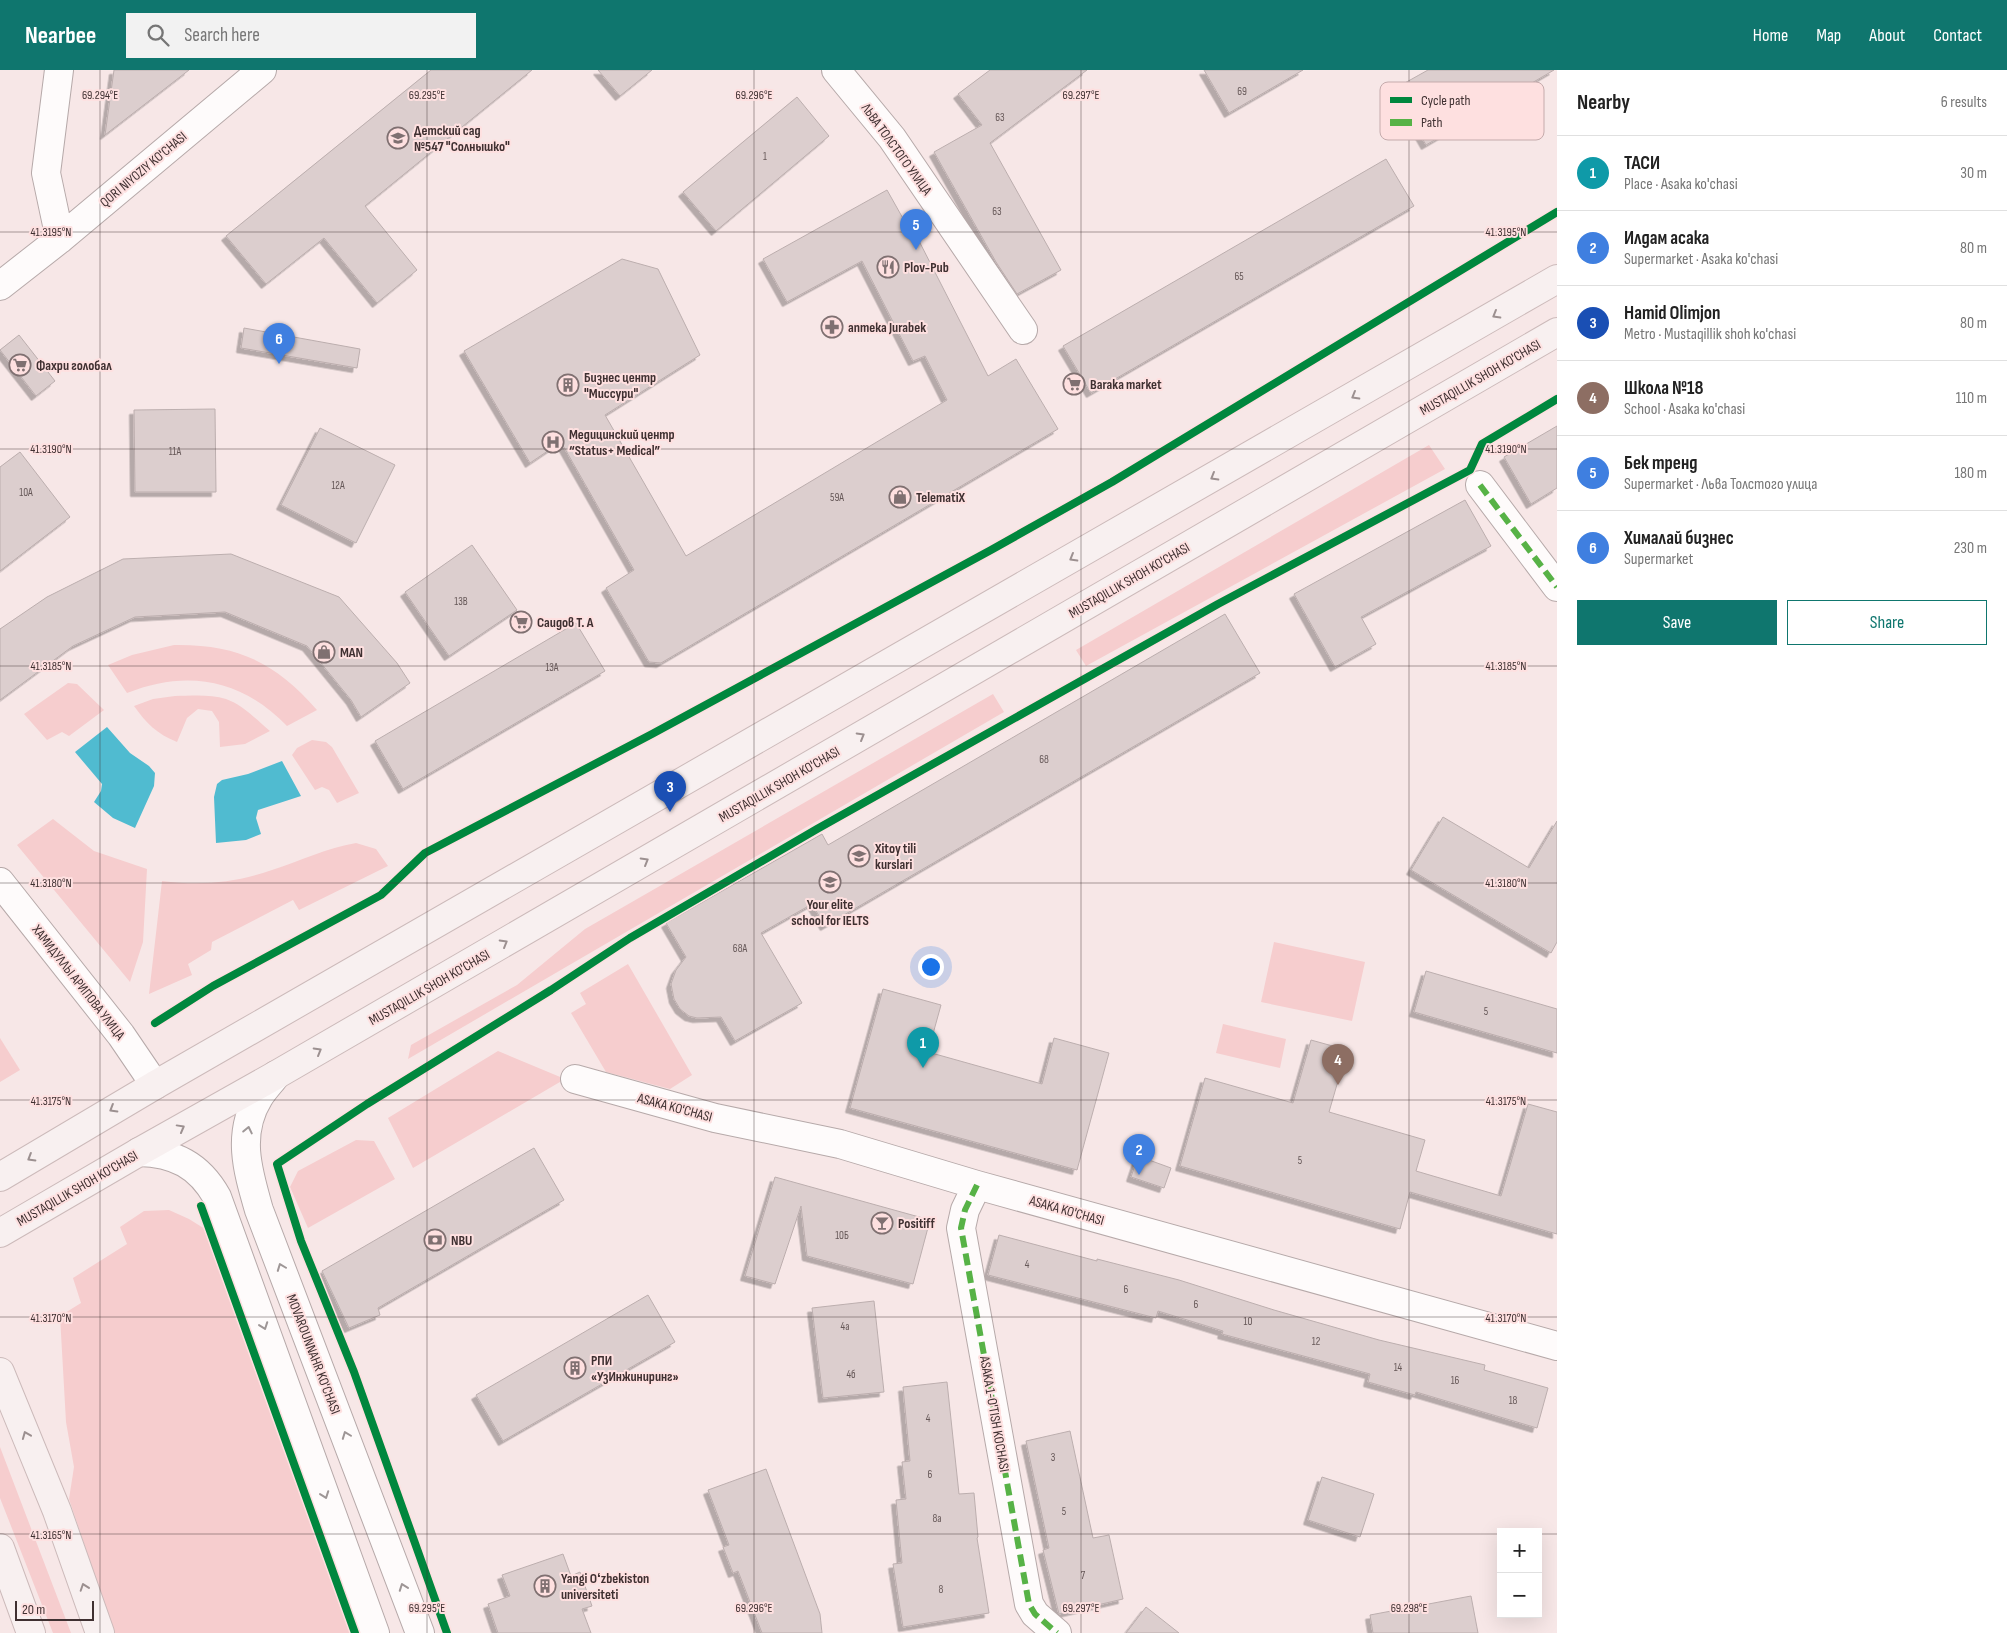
<!DOCTYPE html>
<meta charset="utf-8">
<style>
body{margin:0;font-family:"Sofia Sans Condensed",sans-serif;background:#f2f2f2;color:#222}
.controls{position:absolute;right:15px;bottom:15px;display:grid;overflow:hidden;border-radius:0px;box-shadow:0 5px 20px #0002}
.controls button{width:45px;height:45px;display:grid;place-items:center;padding:0;border:0;border-bottom:1px solid #e0e0e0;background:#fff;color:#222;font:25px sans-serif}
.scale{position:absolute;left:15px;bottom:12px;width:79px;box-sizing:border-box;padding-left:5px;border:2px solid #3f3031;border-top:0;font-size:14px;line-height:18px;white-space:nowrap;color:#3f3031;-webkit-text-stroke:4px #fee0e0;paint-order:stroke}
.you{position:absolute;left:930px;top:896px;width:18px;height:18px;margin:-12px;border:4px solid #fff;border-radius:50%;background:#1a73e8;box-shadow:0 0 0 8px #1a73e833}
.badge{display:grid;place-items:center;width:32px;height:32px;border-radius:50%;background:#0f766e;color:#fff;font-size:16px;font-weight:700}
.pin{position:absolute;translate:-50% -41px;filter:drop-shadow(0 1px 2px #0008)}
.pin::after{content:'';position:absolute;top:26px;width:18px;height:15px;background:inherit;clip-path:polygon(0 0,100% 0,50% 100%)}
.list{margin:0;padding:0;list-style:none}
h2{display:flex;justify-content:space-between;align-items:center;height:65px;margin:0;padding:0 20px;font-size:21px}
h2 small{font-size:16px;font-weight:400;color:#767676}
.list li{display:grid;grid-template-columns:32px 1fr auto;gap:15px;align-items:center;box-sizing:border-box;height:75px;padding:0 20px;border-top:1px solid #e0e0e0}
.list b{display:block;font-size:19px;white-space:nowrap}
.list p{margin:0;font-size:16px;white-space:nowrap;color:#767676}
.list em{font-size:16px;font-style:normal;color:#767676}
.actions{display:flex;gap:10px;padding:15px 20px}
.actions a{flex:1;padding:11px 0;border:1px solid #0f766e;border-radius:0px;text-align:center;font-size:18px;color:#0f766e}
.actions .main{background:#0f766e;color:#fff}
.icon{flex:none;width:28px;height:28px;fill:none;stroke:currentColor;stroke-width:2;stroke-linecap:round;stroke-linejoin:round}
.map{position:relative;flex:none;width:1557px;height:1563px;overflow:hidden}
header{display:flex;align-items:center;gap:30px;box-sizing:border-box;height:70px;padding:0 25px;background:#0f766e;color:#fff}
header strong{font-size:24px}
nav{display:flex;gap:28px;margin-inline-start:auto;font-size:18px}
.search{width:350px;height:45px;background:#f2f2f2;display:flex;align-items:center;gap:12px;box-sizing:border-box;padding:0 18px;border-radius:0px;color:#767676;font-size:19px}
main{display:flex}
aside{flex:1;background:#fff}
.map>svg:first-child{display:block}
.green{fill:#f6cdce}
.water{fill:#50bbd0}
.building{fill:#dccece;stroke:#bcaeae;filter:url(#shadow)}
.lines{fill:none;stroke-linecap:round;stroke-linejoin:round}
.street-casing{stroke:#b6a9a9;stroke-width:30}
.secondary-casing{stroke:#b6a9a9;stroke-width:30}
.primary-casing{stroke:#ccbaba;stroke-width:30}
.street{stroke:#fefbfb;stroke-width:28}
.secondary{stroke:#fefbfb;stroke-width:28}
.primary{stroke:#f8f0f0;stroke-width:28}
.quiet{stroke:#57b246;stroke-width:6;stroke-dasharray:12 6;stroke-linecap:butt}
.cycleway-casing{stroke:#fee0e0;stroke-width:11}
.cycleway{stroke:#00873e;stroke-width:8}
.oneway{stroke:#9c9090}
.oneway2{stroke:#9e9696}
.ticks{fill:none;stroke:#3f3031;stroke-width:1;stroke-opacity:0.45}
.labels{text-anchor:middle;stroke-width:4;stroke-linejoin:round;paint-order:stroke}
.number-label{font-size:11px;fill:#665858}
.poi-label{font-size:14px;font-weight:bold;fill:#3f3031;stroke:#fee0e0;text-anchor:start}
.street-label{font-size:14px;fill:#3f3031;stroke:#fee0e0}
.key{fill:#fee0e0;stroke:#c5abac;stroke-width:1}
.key-label{font-size:14px;fill:#3f3031}
.ticks-label{font-size:12px;text-anchor:middle;fill:#3f3031;stroke:#fee0e0;stroke-width:4;stroke-linejoin:round;paint-order:stroke}
</style>
<header>
<strong>Nearbee</strong>
<div class="search"><svg class="icon" aria-label="search" viewBox="0 0 24 24"><circle cx="10" cy="10" r="6"/><path d="M15 15l6 6"/></svg>Search here</div>
<nav><a>Home</a><a>Map</a><a>About</a><a>Contact</a></nav>
</header>
<main>
<div class="map">
<svg width="1557" height="1563" viewBox="0 0 1557 1563">
<defs>
<filter id="shadow"><feDropShadow dx="-4.5" dy="4.5" stdDeviation="0" flood-color="#0004"/></filter>
</defs>
<rect width="100%" height="100%" fill="#f7e7e7"/>
<path class="green" d="M1429 375 1445 399 1086 596 1076 580Z
M174 575C237 574 275 592 317 640L287 656C242 609 187 599 127 623L108 595 132 585Z
M68 613 77 614 104 640 69 666 62 662 47 670 24 644Z
M993 624 1004 642 408 989 411 975 517 915 585 859Z
M175 626C191 626 210 624 226 629 243 635 257 650 270 661L245 674 220 677 219 652 212 641 198 639 187 648 177 672C157 664 146 653 134 636L153 629Z
M312 670 326 672 332 677 359 723 337 733 329 720 322 717 315 720 292 685 297 678Z
M53 749 94 781 147 799 143 872 130 912 17 775Z
M356 773 376 779 388 796 299 840 293 830 212 872 211 880 188 894 192 905 149 924 162 811C201 816 235 813 272 800 300 791 327 778 356 773Z
M1274 872 1365 892 1352 951 1261 932Z
M628 894 692 1005 670 1019 606 1002 571 943 586 934 580 923Z
M1223 954 1286 969 1280 998 1216 983Z
M0 968 20 1000 0 1012Z
M498 981 565 1009 413 1098 388 1048Z
M356 1070 374 1071 395 1109 308 1158 290 1117 298 1101Z
M169 1140 189 1149 205 1159 351 1563H114L69 1429 74 1397 66 1352 60 1246 81 1233 73 1208 127 1174 120 1157 144 1141Z
M0 1377 71 1563H53L0 1428Z"/>
<path class="water" d="M107 657 130 683 149 696 155 703 154 716 135 758 113 748 94 732 101 721 102 714 75 682Z
M282 691 301 726 258 740 256 748 261 764 246 770 216 773 214 727 217 714 222 710 248 704Z"/>
<path class="building" d="M114 0H189L105 65Z
M431 0H532L365 136 417 200 377 233 324 168 266 214 226 166Z
M598 0H652L620 26Z
M990 0H1087L990 73 1061 200 1017 224 996 192 934 82 982 55 958 24Z
M1204 0H1303L1229 43Z
M1428 0H1554L1426 75 1394 19Z
M797 27 829 66 716 161 683 122Z
M1386 89 1414 136 1091 323 1063 276Z
M887 120 914 168 917 167 988 306 1016 289 1058 359 661 593 649 592 606 518 634 500 561 372 530 393 464 281 622 189 658 199 700 285 605 345 686 486 947 330 925 286 913 291 862 191 787 232 763 189Z
M244 258 360 279 357 298 241 278Z
M19 265 55 311 36 326 0 280Z
M215 339 216 422H135L134 340Z
M1557 356V418L1531 434 1504 387Z
M320 358 395 395 356 473 281 435Z
M20 382 70 447 0 501V397Z
M1465 430 1491 476 1361 547 1376 574 1335 597 1294 524Z
M472 475 517 540 449 586 405 522Z
M231 484 339 527 397 593 410 613 361 647 351 630 307 576 225 542 135 547 73 576 0 630V559L47 527 123 489Z
M1225 544 1260 603 825 856 812 834 761 863 802 933 735 971 721 947 697 948 689 946 680 939 674 929 671 914 676 900 686 887 666 853 822 764 828 775Z
M576 553 605 601 403 719 375 671Z
M1443 747 1529 798 1557 751V872L1551 883 1411 800Z
M1426 901 1557 939V983L1414 942Z
M883 919 941 935 928 982 1042 1014 1054 968 1109 983 1077 1100 850 1038Z
M1311 970 1347 980 1329 1042 1425 1070 1416 1101 1501 1126 1528 1034 1557 1042V1164L1410 1122 1400 1159 1180 1096 1205 1008 1293 1033Z
M534 1078 564 1130 378 1238 380 1245 349 1258 322 1201Z
M1138 1086 1171 1098 1164 1118 1131 1107Z
M775 1107 930 1150 913 1214 807 1186 801 1136 775 1214 745 1206Z
M999 1165 1097 1191V1189L1179 1210 1274 1240 1379 1270 1485 1295 1484 1300 1548 1318 1537 1358 1416 1322 1415 1325 1368 1312 1370 1304 1222 1264 1223 1261 1158 1241 1156 1248 988 1205Z
M648 1225 675 1272 503 1371 476 1325Z
M874 1231 884 1322 823 1328 812 1238Z
M947 1312 959 1424 974 1423 978 1467 977 1468 989 1543 903 1557 893 1494 902 1493 896 1430 906 1429 902 1392 910 1391 903 1317Z
M1070 1361 1093 1468 1109 1465 1123 1529 1059 1544 1043 1480 1049 1478 1026 1371Z
M766 1399 820 1544 822 1563H762L738 1501 733 1503 723 1477 729 1475 708 1420Z
M1322 1407 1374 1424 1360 1467 1308 1450Z
M563 1484 571 1506 580 1502 592 1536 582 1539 591 1563H498L488 1534 510 1526 502 1505Z
M1471 1526 1478 1563H1373L1370 1545Z
M1146 1537 1179 1563H1126Z"/>
<g class="lines">
<g class="street-casing">
<path id="street" d="M836 0 892 68 1023 260
M1480 415 1557 517
M0 812 121 965 155 1015
M575 1009 715 1048 840 1074 977 1115 1557 1276
M977 1115 965 1140 961 1158 1029 1534 1035 1544 1057 1563"/>
</g>
<g class="secondary-casing">
<path id="secondary" d="M59 0 46 103 60 169
M0 216 60 169 262 0
M276 1005C271 1012 264 1019 259 1027 236 1064 248 1102 259 1140L420 1563
M139 1082C175 1083 199 1095 217 1127L375 1563"/>
</g>
<g class="primary-casing">
<path id="primary" d="M0 1107 155 1015 1557 209
M0 1163 139 1082 276 1005 1557 262
M0 1302 57 1441 100 1563
M0 1478 31 1563"/>
</g>
<use href="#street" class="street"/>
<use href="#secondary" class="secondary"/>
<use href="#primary" class="primary"/>
<path class="quiet" d="M1480 415 1557 517
M977 1115 965 1140 961 1158 1029 1534 1035 1544 1057 1563"/>
<g class="cycleway-casing">
<path id="cycleway" d="M155 953 213 916 381 825 425 783 652 664 991 480 1112 412 1557 142
M201 1136 355 1563
M447 1563 354 1302 301 1171 277 1094 367 1034 551 920 630 868 817 759 1218 534 1470 400 1482 374 1557 329"/>
</g>
<use href="#cycleway" class="cycleway"/>
</g>
<defs><path id="oneway-chevron" d="M-2-3.5L2.5 0L-2 3.5" fill="none" stroke-width="1.6" stroke-linecap="round" stroke-linejoin="round" transform="scale(1.25)"/></defs>
<g class="oneway">
<use href="#oneway-chevron" transform="translate(1496 245) rotate(150)"/>
<use href="#oneway-chevron" transform="translate(1355 326) rotate(150)"/>
<use href="#oneway-chevron" transform="translate(1214 407) rotate(150)"/>
<use href="#oneway-chevron" transform="translate(1073 488) rotate(150)"/>
<use href="#oneway-chevron" transform="translate(861 666) rotate(-30)"/>
<use href="#oneway-chevron" transform="translate(645 791) rotate(-30)"/>
<use href="#oneway-chevron" transform="translate(504 873) rotate(-30)"/>
<use href="#oneway-chevron" transform="translate(318 981) rotate(-30)"/>
<use href="#oneway-chevron" transform="translate(113 1039) rotate(149)"/>
<use href="#oneway-chevron" transform="translate(181 1058) rotate(-29)"/>
<use href="#oneway-chevron" transform="translate(31 1088) rotate(149)"/>
<use href="#oneway-chevron" transform="translate(26 1365) rotate(-112)"/>
<use href="#oneway-chevron" transform="translate(84 1517) rotate(-109)"/>
</g>
<g class="oneway2">
<use href="#oneway-chevron" transform="translate(248 1060) rotate(-78)"/>
<use href="#oneway-chevron" transform="translate(281 1197) rotate(-111)"/>
<use href="#oneway-chevron" transform="translate(264 1256) rotate(70)"/>
<use href="#oneway-chevron" transform="translate(346 1365) rotate(-111)"/>
<use href="#oneway-chevron" transform="translate(325 1425) rotate(70)"/>
<use href="#oneway-chevron" transform="translate(403 1517) rotate(-110)"/>
</g>
<path class="ticks" d="M100 0V1563M427 0V1563M754 0V1563M1081 0V1563M1409 0V1563M0 162H1557M0 379H1557M0 596H1557M0 813H1557M0 1030H1557M0 1247H1557M0 1464H1501M1538 1464H1557"/>
<defs>
<g id="school-ring" transform="scale(1.125)"><circle r="9.5" fill="#fee0e0" stroke="#7f7071" stroke-width="1.5"/><path d="M0-5L7-2L0 1L-7-2ZM-4 1L0 2.5L4 1V4Q0 6-4 4Z" fill="#7f7071"/></g>
<g id="restaurant-ring" transform="scale(1.125)"><circle r="9.5" fill="#fee0e0" stroke="#7f7071" stroke-width="1.5"/><path d="M-5-6h1v4h1v-4h1v4h1v-4h1v5L-1.5 .5V6h-2V.5L-5-1ZM5-6V6H3V1.5H1.5Q1.5-4 5-6Z" fill="#7f7071"/></g>
<g id="pharmacy-ring" transform="scale(1.125)"><circle r="9.5" fill="#fee0e0" stroke="#7f7071" stroke-width="1.5"/><path d="M-2-6h4v4h4v4h-4v4h-4v-4h-4v-4h4Z" fill="#7f7071"/></g>
<g id="supermarket-ring" transform="scale(1.125)"><circle r="9.5" fill="#fee0e0" stroke="#7f7071" stroke-width="1.5"/><path d="M-6-5.5h2.5l.6 2H6L4.5 2H-2.5L-4.4-4H-6ZM-1.5 3.2a1.3 1.3 0 1 0 .1 0ZM3 3.2a1.3 1.3 0 1 0 .1 0Z" fill="#7f7071"/></g>
<g id="building-ring" transform="scale(1.125)"><circle r="9.5" fill="#fee0e0" stroke="#7f7071" stroke-width="1.5"/><path d="M-4-6H4V6H1V3H-1V6H-4ZM-2.5-4.3h1.7v1.8h-1.7ZM.8-4.3h1.7v1.8H.8ZM-2.5-1h1.7V.8h-1.7ZM.8-1h1.7V.8H.8Z" fill="#7f7071"/></g>
<g id="hospital-ring" transform="scale(1.125)"><circle r="9.5" fill="#fee0e0" stroke="#7f7071" stroke-width="1.5"/><path d="M-5-5h3v3.5h4V-5h3V5h-3V1.5h-4V5h-3Z" fill="#7f7071"/></g>
<g id="shop-ring" transform="scale(1.125)"><circle r="9.5" fill="#fee0e0" stroke="#7f7071" stroke-width="1.5"/><path d="M-5-2.5h2.3a2.7 3.5 0 0 1 5.4 0H5L5.5 6h-11ZM-1.5-2.5h3a1.5 2.3 0 0 0-3 0Z" fill="#7f7071"/></g>
<g id="bar-ring" transform="scale(1.125)"><circle r="9.5" fill="#fee0e0" stroke="#7f7071" stroke-width="1.5"/><path d="M-6-5H6L.8 .8V4.5H3.5V6h-7V4.5H-.8V.8Z" fill="#7f7071"/></g>
<g id="bank-ring" transform="scale(1.125)"><circle r="9.5" fill="#fee0e0" stroke="#7f7071" stroke-width="1.5"/><path d="M-6-4H6V4H-6ZM0-2.3a2.3 2.3 0 1 0 0 4.6a2.3 2.3 0 1 0 0-4.6Z" fill="#7f7071"/></g>
</defs>
<g fill-rule="evenodd">
<use href="#school-ring" x="398" y="68"/>
<use href="#restaurant-ring" x="888" y="197"/>
<use href="#pharmacy-ring" x="832" y="257"/>
<use href="#supermarket-ring" x="20" y="295"/>
<use href="#supermarket-ring" x="1074" y="314"/>
<use href="#building-ring" x="568" y="315"/>
<use href="#hospital-ring" x="553" y="372"/>
<use href="#shop-ring" x="900" y="427"/>
<use href="#supermarket-ring" x="521" y="552"/>
<use href="#shop-ring" x="324" y="582"/>
<use href="#school-ring" x="859" y="786"/>
<use href="#school-ring" x="830" y="812"/>
<use href="#bar-ring" x="882" y="1153"/>
<use href="#bank-ring" x="435" y="1170"/>
<use href="#building-ring" x="575" y="1298"/>
<use href="#building-ring" x="545" y="1516"/>
</g>
<g class="labels">
<g class="number-label">
<text x="1242" y="25">69</text>
<text x="1000" y="51">63</text>
<text x="765" y="90">1</text>
<text x="997" y="145">63</text>
<text x="1239" y="210">65</text>
<text x="175" y="385">11A</text>
<text x="338" y="419">12A</text>
<text x="26" y="426">10A</text>
<text x="837" y="431">59A</text>
<text x="461" y="535">13B</text>
<text x="552" y="601">13A</text>
<text x="1044" y="693">68</text>
<text x="740" y="882">68A</text>
<text x="1486" y="945">5</text>
<text x="1300" y="1094">5</text>
<text x="842" y="1169">10Б</text>
<text x="1027" y="1198">4</text>
<text x="1126" y="1223">6</text>
<text x="1196" y="1238">6</text>
<text x="1248" y="1255">10</text>
<text x="845" y="1260">4a</text>
<text x="1316" y="1275">12</text>
<text x="1398" y="1301">14</text>
<text x="851" y="1308">4б</text>
<text x="1455" y="1314">16</text>
<text x="1513" y="1334">18</text>
<text x="928" y="1352">4</text>
<text x="1053" y="1391">3</text>
<text x="930" y="1408">6</text>
<text x="1064" y="1445">5</text>
<text x="937" y="1452">8a</text>
<text x="1083" y="1509">7</text>
<text x="941" y="1523">8</text>
</g>
<g class="poi-label">
<text x="414" y="65">Детский сад<tspan x="414" dy="16">№547 "Солнышко"</tspan></text>
<text x="904" y="202">Plov-Pub</text>
<text x="848" y="262">аптека Jurabek</text>
<text x="36" y="300">Фахри голобал</text>
<text x="584" y="312">Бизнес центр<tspan x="584" dy="16">"Миссури"</tspan></text>
<text x="1090" y="319">Baraka market</text>
<text x="569" y="369">Медицинский центр<tspan x="569" dy="16">“Status+ Medical”</tspan></text>
<text x="916" y="432">TelematiX</text>
<text x="537" y="557">Саидов Т. А</text>
<text x="340" y="587">MAN</text>
<text x="875" y="783">Xitoy tili<tspan x="875" dy="16">kurslari</tspan></text>
<text x="830" y="839" text-anchor="middle">Your elite<tspan x="830" dy="16">school for IELTS</tspan></text>
<text x="898" y="1158">Positiff</text>
<text x="451" y="1175">NBU</text>
<text x="591" y="1295">РПИ<tspan x="591" dy="16">«УзИнжиниринг»</tspan></text>
<text x="561" y="1513">Yangi Oʻzbekiston<tspan x="561" dy="16">universiteti</tspan></text>
</g>
<g class="street-label">
<text transform="translate(897 79) rotate(54)" y="5">ЛЬВА ТОЛСТОГО УЛИЦА</text>
<text transform="translate(143 99) rotate(-40)" y="5">QORI NIYOZIY KO'CHASI</text>
<text transform="translate(1480 307) rotate(-30)" y="5">MUSTAQILLIK SHOH KO'CHASI</text>
<text transform="translate(1129 510) rotate(-30)" y="5">MUSTAQILLIK SHOH KO'CHASI</text>
<text transform="translate(779 714) rotate(-30)" y="5">MUSTAQILLIK SHOH KO'CHASI</text>
<text transform="translate(79 912) rotate(52)" y="5">ХАМИДУЛЛЫ АРИПОВА УЛИЦА</text>
<text transform="translate(429 917) rotate(-30)" y="5">MUSTAQILLIK SHOH KO'CHASI</text>
<text transform="translate(675 1037) rotate(15)" y="5">ASAKA KO'CHASI</text>
<text transform="translate(77 1118) rotate(-30)" y="5">MUSTAQILLIK SHOH KO'CHASI</text>
<text transform="translate(1067 1140) rotate(16)" y="5">ASAKA KO'CHASI</text>
<text transform="translate(314 1284) rotate(69)" y="5">MOVAROUNNAHR KO'CHASI</text>
<text transform="translate(995 1344) rotate(80)" y="5">ASAKA 1-O'TISH KOCHASI</text>
</g>
</g>
<rect x="1380" y="12" width="164" height="58" rx="8" class="key"/>
<rect x="1390" y="27" width="22" height="6" fill="#00873e"/>
<rect x="1390" y="49" width="22" height="7" fill="#57b246"/>
<g class="key-label">
<text x="1421" y="35">Cycle path</text>
<text x="1421" y="57">Path</text>
</g>
<g class="ticks-label">
<text x="100" y="29">69.294°E</text>
<text x="427" y="29">69.295°E</text>
<text x="754" y="29">69.296°E</text>
<text x="1081" y="29">69.297°E</text>
<text x="51" y="166">41.3195°N</text>
<text x="1506" y="166">41.3195°N</text>
<text x="51" y="383">41.3190°N</text>
<text x="1506" y="383">41.3190°N</text>
<text x="51" y="600">41.3185°N</text>
<text x="1506" y="600">41.3185°N</text>
<text x="51" y="817">41.3180°N</text>
<text x="1506" y="817">41.3180°N</text>
<text x="51" y="1035">41.3175°N</text>
<text x="1506" y="1035">41.3175°N</text>
<text x="51" y="1252">41.3170°N</text>
<text x="1506" y="1252">41.3170°N</text>
<text x="51" y="1469">41.3165°N</text>
<text x="427" y="1542">69.295°E</text>
<text x="754" y="1542">69.296°E</text>
<text x="1081" y="1542">69.297°E</text>
<text x="1409" y="1542">69.298°E</text>
</g>
</svg>
<div class="controls">
<button>+</button>
<button>−</button>
</div>
<div class="scale">20 m</div>
<div class="you"></div>
<div class="pin badge" style="left:923px;top:998px;background:#0f9aa8">1</div>
<div class="pin badge" style="left:1139px;top:1105px;background:#3f7fe0">2</div>
<div class="pin badge" style="left:670px;top:742px;background:#1a4fb4">3</div>
<div class="pin badge" style="left:1338px;top:1015px;background:#8d6e63">4</div>
<div class="pin badge" style="left:916px;top:180px;background:#3f7fe0">5</div>
<div class="pin badge" style="left:279px;top:294px;background:#3f7fe0">6</div>
</div>
<aside>
<h2>Nearby<small>6 results</small></h2>
<ul class="list">
<li><span class="badge" style="background:#0f9aa8">1</span><div><b>ТАСИ</b><p>Place · Asaka ko'chasi</p></div><em>30 m</em></li>
<li><span class="badge" style="background:#3f7fe0">2</span><div><b>Илдам асака</b><p>Supermarket · Asaka ko'chasi</p></div><em>80 m</em></li>
<li><span class="badge" style="background:#1a4fb4">3</span><div><b>Hamid Olimjon</b><p>Metro · Mustaqillik shoh ko'chasi</p></div><em>80 m</em></li>
<li><span class="badge" style="background:#8d6e63">4</span><div><b>Школа №18</b><p>School · Asaka ko'chasi</p></div><em>110 m</em></li>
<li><span class="badge" style="background:#3f7fe0">5</span><div><b>Бек тренд</b><p>Supermarket · Льва Толстого улица</p></div><em>180 m</em></li>
<li><span class="badge" style="background:#3f7fe0">6</span><div><b>Хималай бизнес</b><p>Supermarket</p></div><em>230 m</em></li>
</ul>
<div class="actions"><a class="main">Save</a><a>Share</a></div>
</aside>
</main>
